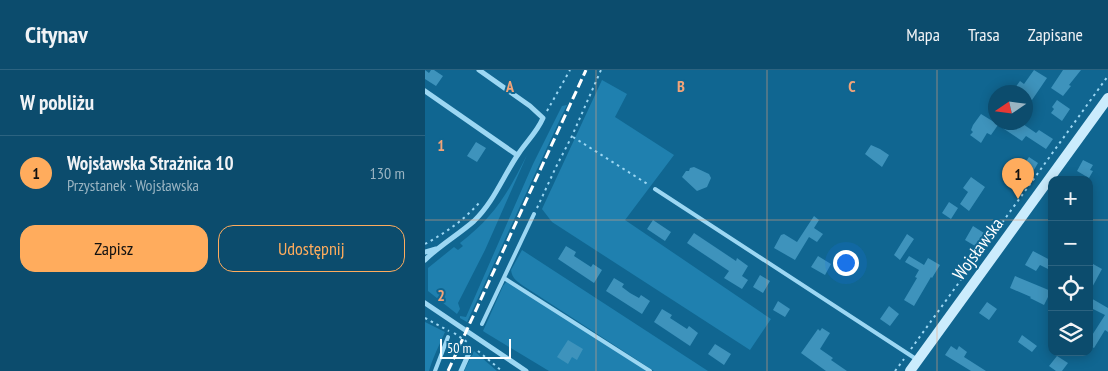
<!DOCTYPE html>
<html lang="pl">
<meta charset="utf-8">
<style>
body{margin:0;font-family:"PT Sans Narrow",sans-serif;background:#1a5675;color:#f1f3f6}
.controls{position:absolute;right:15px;bottom:15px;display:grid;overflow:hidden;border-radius:10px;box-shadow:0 2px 12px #0003}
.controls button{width:45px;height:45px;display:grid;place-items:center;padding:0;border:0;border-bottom:1px solid #2c6380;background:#0c4c6d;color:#f1f3f6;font:25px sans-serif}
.compass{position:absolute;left:563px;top:15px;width:45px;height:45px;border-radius:50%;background:#0c4c6d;box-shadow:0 2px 12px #0003;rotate:257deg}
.scale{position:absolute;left:15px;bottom:12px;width:71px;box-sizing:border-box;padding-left:5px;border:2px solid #fff;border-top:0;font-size:14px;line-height:18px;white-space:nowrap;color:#fff;-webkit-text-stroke:4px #106691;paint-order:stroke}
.you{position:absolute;left:420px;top:192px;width:18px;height:18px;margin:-12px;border:4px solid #fff;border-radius:50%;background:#1a73e8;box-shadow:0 0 0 8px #1a73e833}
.badge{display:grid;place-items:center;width:32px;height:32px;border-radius:50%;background:#ffac5d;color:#111;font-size:16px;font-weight:700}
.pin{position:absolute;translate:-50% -41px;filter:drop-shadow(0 1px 2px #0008)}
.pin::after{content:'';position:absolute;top:26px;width:18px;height:15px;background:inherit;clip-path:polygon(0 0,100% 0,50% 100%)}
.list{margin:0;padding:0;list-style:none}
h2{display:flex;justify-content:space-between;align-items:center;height:65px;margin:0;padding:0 20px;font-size:21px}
h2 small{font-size:16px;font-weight:400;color:#9ab4c2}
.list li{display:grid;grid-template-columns:32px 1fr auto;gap:15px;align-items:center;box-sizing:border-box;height:75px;padding:0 20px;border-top:1px solid #2c6380}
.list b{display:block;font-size:19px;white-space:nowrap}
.list p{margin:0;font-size:16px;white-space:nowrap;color:#9ab4c2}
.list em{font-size:16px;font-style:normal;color:#9ab4c2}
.actions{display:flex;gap:10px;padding:15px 20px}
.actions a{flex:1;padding:11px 0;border:1px solid #ffac5d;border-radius:15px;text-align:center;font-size:18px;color:#ffac5d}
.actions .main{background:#ffac5d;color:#111}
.icon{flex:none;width:28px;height:28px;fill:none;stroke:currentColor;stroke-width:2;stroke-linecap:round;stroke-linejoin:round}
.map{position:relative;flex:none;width:683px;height:301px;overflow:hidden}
header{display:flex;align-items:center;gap:30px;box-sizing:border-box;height:70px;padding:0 25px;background:#0c4c6d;border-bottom:1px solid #2c6380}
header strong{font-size:24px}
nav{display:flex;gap:28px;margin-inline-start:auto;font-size:18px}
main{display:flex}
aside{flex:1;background:#0c4c6d}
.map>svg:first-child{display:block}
.green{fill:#1f80af}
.building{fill:#3e93bc}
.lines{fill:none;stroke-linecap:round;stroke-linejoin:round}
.path{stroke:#9cd7f3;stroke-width:2;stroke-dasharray:2.5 4;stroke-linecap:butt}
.lane{stroke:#9cd7f3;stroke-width:4}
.street{stroke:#9cd7f3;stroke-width:5}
.secondary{stroke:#cbecfd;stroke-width:10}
.rail{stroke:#fff;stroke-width:3;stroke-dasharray:9 4;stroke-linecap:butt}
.grid{fill:none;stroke:#f2a479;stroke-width:1;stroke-opacity:0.55}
.labels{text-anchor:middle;stroke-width:4;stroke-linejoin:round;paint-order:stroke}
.street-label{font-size:18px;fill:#fff;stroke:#106691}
.grid-label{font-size:16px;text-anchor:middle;font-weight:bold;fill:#f2a479;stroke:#106691;stroke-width:4;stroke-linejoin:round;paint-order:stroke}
</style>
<header>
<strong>Citynav</strong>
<nav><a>Mapa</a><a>Trasa</a><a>Zapisane</a></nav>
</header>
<main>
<aside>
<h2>W pobliżu<small></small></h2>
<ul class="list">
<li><span class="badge">1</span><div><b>Wojsławska Strażnica 10</b><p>Przystanek · Wojsławska</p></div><em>130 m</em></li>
</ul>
<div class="actions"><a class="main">Zapisz</a><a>Udostępnij</a></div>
</aside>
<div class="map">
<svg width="683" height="301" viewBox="0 0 683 301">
<rect width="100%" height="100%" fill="#106691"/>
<path class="green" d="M177 10 202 24 190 47 249 85 200 150 346 249 325 280 127 152 117 139Z
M142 35 136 47 42 252 35 248V246L41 247 108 94 137 36Z
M102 85 60 180 33 233 35 239 32 244 3 221V198L29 177 33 180 38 176 35 173C69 147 83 123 102 85Z
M97 180 283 301H229L100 217C93 212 87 209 86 200Z
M82 211 222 301H124L61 263 58 261 78 216Z
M0 252 20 262C14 276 8 287 4 301H0Z
M49 281 72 301H39Z"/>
<path class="building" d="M0 0 4 3 6 0H9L18 6 11 16 0 9Z
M609 0 622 8 607 30 600 25V22H596L590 18 595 11 599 14Z
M638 0H656L644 15 646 16 638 26 626 18Z
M632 30 645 39 637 51 626 43 629 39 627 37Z
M556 44 569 52H595L611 63 614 60 628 69 621 79 601 66 597 71 573 55 566 65 562 63 556 73 545 65 548 62 546 60 548 55Z
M51 72 61 78 52 92 42 86Z
M446 75 455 79 464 85 457 97 440 84Z
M604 87 613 93 606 105 596 99Z
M658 90 668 95 665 100 668 101 664 108 652 101Z
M269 97 284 104 286 108 282 117 272 121 257 107 261 101H264L265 98Z
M546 107 560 117 544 141 535 134 543 122 538 118Z
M524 132 533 138 526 149 517 143Z
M389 146 394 150 389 158 398 164 392 172 384 167 370 190 349 178 356 165 359 164 372 172Z
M228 150 246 162 240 171 222 159Z
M548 156 559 163 550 176 540 170Z
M269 163 311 191 312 188 323 196 317 206 323 210 317 219 299 208 304 201 262 173Z
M482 164 489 169 475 190 469 185Z
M141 176 151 182 149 186 166 197 168 194 177 200 169 213 133 189Z
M608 181 627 191V201L615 195 611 201 600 195Z
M393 186 406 194 400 205 386 197Z
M484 186 499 195 503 188 515 195 507 208 506 207 489 236 479 230 492 208 490 207 494 200 480 192Z
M668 194 677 199 664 223V200Z
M335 205 345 211 338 223 328 217Z
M590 206 626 221 619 235 605 228 606 227 585 218Z
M189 208 199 214 197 217 205 223 214 228 216 225 225 231 217 244 181 221Z
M664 227 683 238V262L680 260 669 278 664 275V270L680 245 664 237Z
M353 231 365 239 360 247 348 240Z
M562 232 572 239 564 250 554 243Z
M464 236 474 244 465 256 455 249Z
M237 239 247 245 245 248 262 259 264 256 273 263 265 276 229 252Z
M397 258 405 263 395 279 408 288 406 290 422 301H401L376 283 393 259 395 261Z
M597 265 612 276 607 282 593 272Z
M143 270 158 279 152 290 147 287 143 294 132 287Z
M290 274 306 284 299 295 283 284Z
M526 276 532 280 534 276 542 282 539 287 561 301H546L520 285Z
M632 286 643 293 637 301H631L624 296Z"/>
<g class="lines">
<path class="path" d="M122 41 145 0
M148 67 224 115
M112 138 131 97 147 66 176 0
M0 174C20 163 38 151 54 133
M0 248 24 261
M29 263 45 274
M486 279 683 6
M53 281 77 301
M470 301 479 289"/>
<path class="lane" d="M230 119 491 289
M79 208 225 301
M57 254 109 144
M10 301 23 267"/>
<path class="street" d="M0 21 92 85
M0 182 11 179
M0 190C15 175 33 165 49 151 69 132 78 106 94 83 102 71 112 62 118 48L105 36 54 0
M0 233 101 301
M36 301 45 281"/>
<path class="secondary" d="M485 301 683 28"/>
<path class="rail" d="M23 301 161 0"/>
</g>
<path class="grid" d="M171 0V301M342 0V301M512 0V301M0 150H627M664 150H683"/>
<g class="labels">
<g class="street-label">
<text transform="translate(553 179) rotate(-54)" y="6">Wojsławska</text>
</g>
</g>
<g class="grid-label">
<text x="85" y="22">A</text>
<text x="256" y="22">B</text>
<text x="427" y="22">C</text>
<text x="16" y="81">1</text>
<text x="16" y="231">2</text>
</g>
</svg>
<div class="controls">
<button>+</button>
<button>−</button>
<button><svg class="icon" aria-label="locate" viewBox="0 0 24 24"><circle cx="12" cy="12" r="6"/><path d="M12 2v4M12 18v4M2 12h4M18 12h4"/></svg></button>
<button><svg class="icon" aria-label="layers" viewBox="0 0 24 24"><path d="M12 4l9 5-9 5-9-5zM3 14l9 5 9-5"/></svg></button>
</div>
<svg class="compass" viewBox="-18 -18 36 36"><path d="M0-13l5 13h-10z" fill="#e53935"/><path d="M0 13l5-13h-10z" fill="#9ab4c2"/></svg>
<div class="scale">50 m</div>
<div class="you"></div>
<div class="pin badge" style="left:593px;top:129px">1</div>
</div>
</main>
